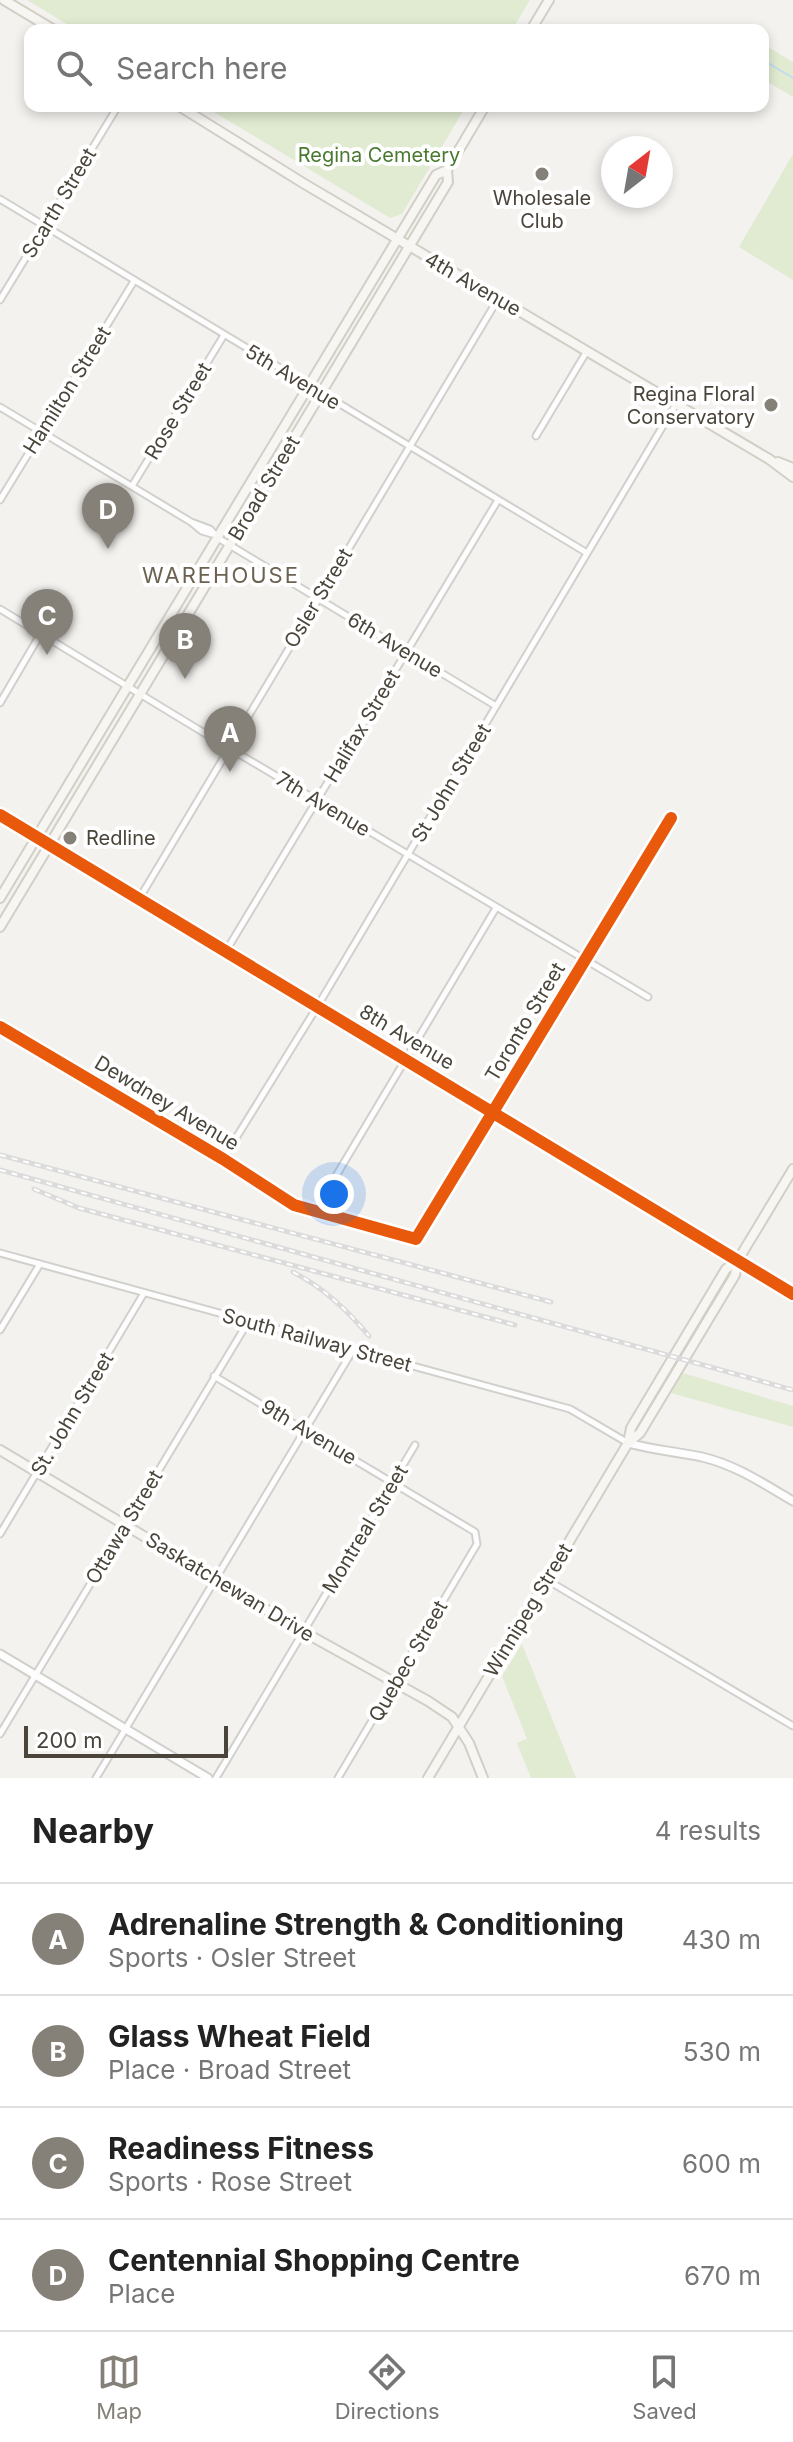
<!DOCTYPE html>
<meta charset="utf-8">
<style>
body{margin:0;font-family:Inter,sans-serif;background:#f2f2f2;color:#222}
.compass{position:absolute;left:601px;top:136px;width:72px;height:72px;border-radius:50%;background:#fff;box-shadow:0 4px 12px #0003;rotate:31deg}
.scale{position:absolute;left:24px;bottom:20px;width:204px;box-sizing:border-box;padding-left:8px;border:4px solid #4a443a;border-top:0;font-size:22px;line-height:28px;white-space:nowrap;color:#4a443a;-webkit-text-stroke:6px #fff;paint-order:stroke}
.you{position:absolute;left:334px;top:1194px;width:28px;height:28px;margin:-20px;border:6px solid #fff;border-radius:50%;background:#1a73e8;box-shadow:0 0 0 12px #1a73e833}
.badge{display:grid;place-items:center;width:52px;height:52px;border-radius:50%;background:#858179;color:#fff;font-size:26px;font-weight:700}
.pin{position:absolute;translate:-50% -66px;filter:drop-shadow(0 2px 4px #0008)}
.pin::after{content:'';position:absolute;top:42px;width:28px;height:24px;background:inherit;clip-path:polygon(0 0,100% 0,50% 100%)}
.list{margin:0;padding:0;list-style:none}
h2{display:flex;justify-content:space-between;align-items:center;height:104px;margin:0;padding:0 32px;font-size:34px}
h2 small{font-size:26px;font-weight:400;color:#767676}
.list li{display:grid;grid-template-columns:52px 1fr auto;gap:24px;align-items:center;box-sizing:border-box;height:112px;padding:0 32px;border-top:2px solid #e0e0e0}
.list b{display:block;font-size:30px;white-space:nowrap}
.list p{margin:0;font-size:26px;white-space:nowrap;color:#767676}
.list em{font-size:26px;font-style:normal;color:#767676}
.icon{flex:none;width:44px;height:44px;fill:none;stroke:currentColor;stroke-width:2;stroke-linecap:round;stroke-linejoin:round}
.map{position:relative;flex:none;width:793px;height:1778px;overflow:hidden}
.search{position:absolute;background:#fff;box-shadow:0 4px 12px #0003;left:24px;right:24px;top:24px;height:88px;display:flex;align-items:center;gap:20px;box-sizing:border-box;padding:0 28px;border-radius:16px;color:#767676;font-size:30px}
.sheet{height:552px;background:#fff}
nav{display:flex;justify-content:space-around;align-items:center;box-sizing:border-box;height:112px;border-top:2px solid #e0e0e0;background:#fff;font-size:22px;color:#767676}
nav a{display:grid;justify-items:center;gap:4px}
nav .on{color:#858179}
.map>svg:first-child{display:block}
.green{fill:#e0ebd1}
.lines{fill:none;stroke-linecap:round;stroke-linejoin:round}
.stream{stroke:#c3dcee;stroke-width:2}
.minor-casing{stroke:#d1d0cc;stroke-width:9}
.tertiary-casing{stroke:#d1d0cc;stroke-width:11}
.secondary-casing{stroke:#d2cfc6;stroke-width:12}
.minor{stroke:#fdfdfd;stroke-width:5}
.tertiary{stroke:#fdfdfd;stroke-width:7}
.secondary{stroke:#f7f6f2;stroke-width:8}
.rail-casing{stroke:#dbdbdb;stroke-width:5}
.rail{stroke:#fff;stroke-width:2;stroke-dasharray:6;stroke-linecap:butt}
.cycleway-casing{stroke:#fff;stroke-width:17}
.cycleway{stroke:#e8590c;stroke-width:12}
.poi-dot{fill:#858179;stroke:#fff;stroke-width:3}
.labels{text-anchor:middle;stroke-width:8;stroke-linejoin:round;paint-order:stroke}
.park-label{font-size:20px;fill:#4a7930;stroke:#fff}
.poi-label{font-size:20px;fill:#4a443a;stroke:#fff}
.street-label{font-size:20px;fill:#4a443a;stroke:#fff}
.neighbourhood-label{font-size:22px;letter-spacing:2px;fill:#6c6252;stroke:#fff}
</style>
<div class="map">
<svg width="793" height="1778" viewBox="0 0 793 1778">
<rect width="100%" height="100%" fill="#f3f2ef"/>
<path class="green" d="M27 0H530L512 30H77Z
M763 44 793 62V97L763 79Z
M204 106H466L402 214 390 218Z
M793 154V280L739 247Z
M683 1373 793 1406V1427L671 1393Z
M522 1644 576 1778H531L517 1743 527 1739 502 1676Z"/>
<g class="lines">
<path class="stream" d="M763 60 793 78"/>
<g class="minor-casing">
<path id="minor" d="M0 199 587 553
M0 300 118 106
M0 407 191 522 202 531 212 534
M536 436 587 351
M132 486 224 335
M0 500 134 281
M191 522 210 529 218 538 496 706
M0 609 229 748 648 997
M0 703 41 633
M139 899 498 299
M226 951 498 500
M0 1027 223 1159 294 1205 416 1239 671 818
M223 1159 317 1007 676 404
M315 1211 496 908
M0 1253 570 1409 628 1443
M739 1261 793 1294
M0 1330 40 1264
M214 1376 475 1532 477 1544 338 1778
M0 1534 144 1293
M547 1580 793 1726
M0 1734 248 1322
M96 1778 353 1350
M216 1778 415 1445"/>
</g>
<g class="tertiary-casing">
<path id="tertiary" d="M0 815 738 1260
M628 1443C653 1450 678 1452 702 1457 736 1465 764 1484 793 1501
M0 1654 208 1778"/>
</g>
<g class="secondary-casing">
<path id="secondary" d="M4 0 54 30
M531 30 549 0
M179 106 303 183 769 459 793 477
M778 462 793 468
M0 898 436 175 447 170 485 106
M0 927 448 182 447 170
M628 1443 631 1428 726 1269 737 1261
M0 1450 302 1631 428 1701 452 1717 469 1743 483 1778
M428 1778 628 1443 640 1433 735 1275 738 1260 793 1169"/>
</g>
<use href="#minor" class="minor"/>
<use href="#tertiary" class="tertiary"/>
<use href="#secondary" class="secondary"/>
<g class="rail-casing">
<path id="rail" d="M0 1155 551 1302
M0 1170 793 1390
M34 1189 79 1208 515 1325
M293 1272C324 1288 347 1310 369 1336"/>
</g>
<use href="#rail" class="rail"/>
<g class="cycleway-casing">
<path id="cycleway" d="M0 815 793 1294
M0 1027 223 1159 294 1205 416 1239 671 818"/>
</g>
<use href="#cycleway" class="cycleway"/>
</g>
<g class="poi-dot">
<circle cx="542" cy="174" r="8"/>
<circle cx="771" cy="405" r="8"/>
<circle cx="70" cy="838" r="8"/>
</g>
<g class="labels">
<g class="park-label">
<text x="379" y="162">Regina Cemetery</text>
</g>
<g class="poi-label">
<text x="542" y="205">Wholesale<tspan x="542" dy="23">Club</tspan></text>
<text x="755" y="401" text-anchor="end">Regina Floral<tspan x="755" dy="23">Conservatory</tspan></text>
<text x="86" y="845" text-anchor="start">Redline</text>
</g>
<g class="street-label">
<text transform="translate(59 203) rotate(-59)" y="7">Scarth Street</text>
<text transform="translate(473 284) rotate(30)" y="7">4th Avenue</text>
<text transform="translate(293 377) rotate(31)" y="7">5th Avenue</text>
<text transform="translate(67 390) rotate(-58)" y="7">Hamilton Street</text>
<text transform="translate(178 411) rotate(-59)" y="7">Rose Street</text>
<text transform="translate(264 488) rotate(-59)" y="7">Broad Street</text>
<text transform="translate(318 598) rotate(-59)" y="7">Osler Street</text>
<text transform="translate(395 645) rotate(31)" y="7">6th Avenue</text>
<text transform="translate(362 726) rotate(-59)" y="7">Halifax Street</text>
<text transform="translate(451 783) rotate(-59)" y="7">St John Street</text>
<text transform="translate(323 804) rotate(31)" y="7">7th Avenue</text>
<text transform="translate(525 1022) rotate(-59)" y="7">Toronto Street</text>
<text transform="translate(407 1037) rotate(31)" y="7">8th Avenue</text>
<text transform="translate(167 1103) rotate(31)" y="7">Dewdney Avenue</text>
<text transform="translate(317 1340) rotate(15)" y="7">South Railway Street</text>
<text transform="translate(72 1414) rotate(-59)" y="7">St. John Street</text>
<text transform="translate(309 1432) rotate(31)" y="7">9th Avenue</text>
<text transform="translate(124 1527) rotate(-59)" y="7">Ottawa Street</text>
<text transform="translate(365 1529) rotate(-59)" y="7">Montreal Street</text>
<text transform="translate(230 1587) rotate(31)" y="7">Saskatchewan Drive</text>
<text transform="translate(528 1610) rotate(-59)" y="7">Winnipeg Street</text>
<text transform="translate(408 1661) rotate(-60)" y="7">Quebec Street</text>
</g>
<g class="neighbourhood-label">
<text x="221" y="583">WAREHOUSE</text>
</g>
</g>
</svg>
<svg class="compass" viewBox="-18 -18 36 36"><path d="M0-13l5 13h-10z" fill="#e53935"/><path d="M0 13l5-13h-10z" fill="#767676"/></svg>
<div class="scale">200 m</div>
<div class="you"></div>
<div class="pin badge" style="left:230px;top:772px">A</div>
<div class="pin badge" style="left:185px;top:679px">B</div>
<div class="pin badge" style="left:47px;top:655px">C</div>
<div class="pin badge" style="left:108px;top:549px">D</div>
<div class="search"><svg class="icon" aria-label="search" viewBox="0 0 24 24"><circle cx="10" cy="10" r="6"/><path d="M15 15l6 6"/></svg>Search here</div>
</div>
<section class="sheet">
<h2>Nearby<small>4 results</small></h2>
<ul class="list">
<li><span class="badge">A</span><div><b>Adrenaline Strength &amp; Conditioning</b><p>Sports · Osler Street</p></div><em>430 m</em></li>
<li><span class="badge">B</span><div><b>Glass Wheat Field</b><p>Place · Broad Street</p></div><em>530 m</em></li>
<li><span class="badge">C</span><div><b>Readiness Fitness</b><p>Sports · Rose Street</p></div><em>600 m</em></li>
<li><span class="badge">D</span><div><b>Centennial Shopping Centre</b><p>Place</p></div><em>670 m</em></li>
</ul>
</section>
<nav>
<a class="on"><svg class="icon" aria-label="map" viewBox="0 0 24 24"><path d="M3 6l6-2 6 2 6-2v14l-6 2-6-2-6 2zM9 4v14M15 6v14"/></svg>Map</a>
<a><svg class="icon" aria-label="directions" viewBox="0 0 24 24"><path d="M12 3l9 9-9 9-9-9zM9 14v-3h6M13 9l2 2-2 2"/></svg>Directions</a>
<a><svg class="icon" aria-label="saved" viewBox="0 0 24 24"><path d="M7 4h10v16l-5-4-5 4z"/></svg>Saved</a>
</nav>
